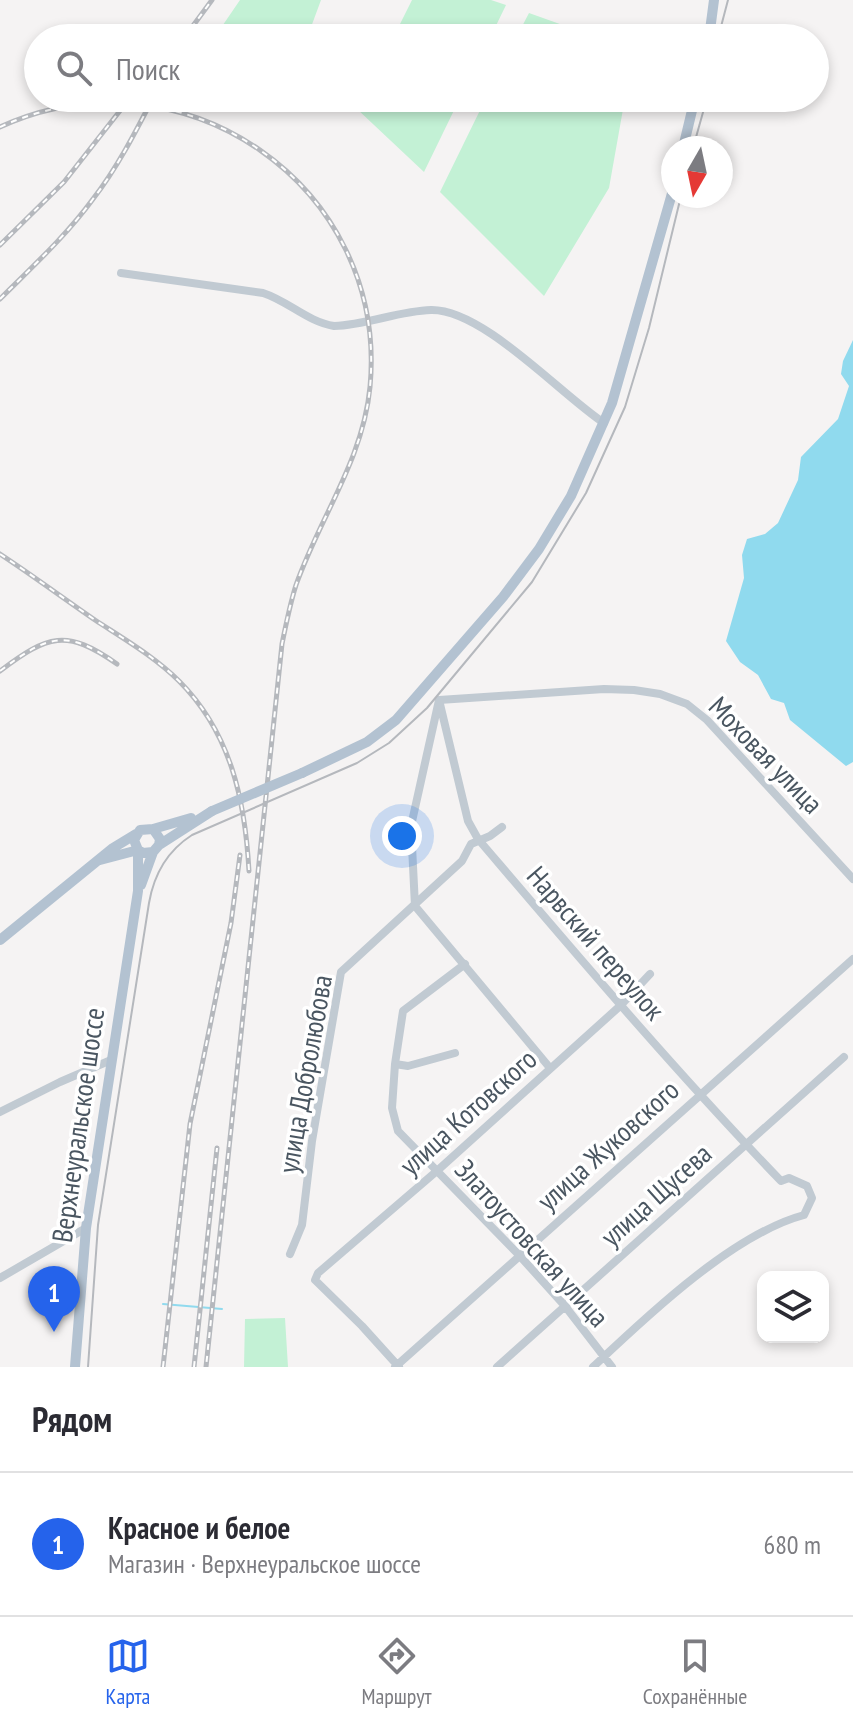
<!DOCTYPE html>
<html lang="ru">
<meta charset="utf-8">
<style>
body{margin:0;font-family:"PT Sans Narrow",sans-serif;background:#f7f7f7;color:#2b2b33}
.controls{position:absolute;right:24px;bottom:24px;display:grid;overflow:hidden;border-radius:16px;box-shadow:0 4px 12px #0003}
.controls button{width:72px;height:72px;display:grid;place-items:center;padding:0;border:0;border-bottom:2px solid #e1e1e2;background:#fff;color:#2b2b33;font:40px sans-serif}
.compass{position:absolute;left:661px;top:136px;width:72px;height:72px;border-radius:50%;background:#fff;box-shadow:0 4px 12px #0003;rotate:189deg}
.you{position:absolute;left:402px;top:836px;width:28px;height:28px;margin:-20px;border:6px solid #fff;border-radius:50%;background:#1a73e8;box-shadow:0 0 0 12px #1a73e833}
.badge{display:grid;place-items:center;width:52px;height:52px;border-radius:50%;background:#2563eb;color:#fff;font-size:26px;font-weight:700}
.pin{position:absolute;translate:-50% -66px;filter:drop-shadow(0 2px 4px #0008)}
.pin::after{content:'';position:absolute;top:42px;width:28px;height:24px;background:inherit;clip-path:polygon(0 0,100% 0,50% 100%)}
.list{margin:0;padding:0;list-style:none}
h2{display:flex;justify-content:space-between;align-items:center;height:104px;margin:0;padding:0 32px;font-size:34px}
h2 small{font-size:26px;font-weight:400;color:#7c7c81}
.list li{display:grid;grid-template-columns:52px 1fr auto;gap:24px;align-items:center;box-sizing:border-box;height:144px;padding:0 32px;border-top:2px solid #e1e1e2}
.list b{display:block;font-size:30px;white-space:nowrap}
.list p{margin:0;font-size:26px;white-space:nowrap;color:#7c7c81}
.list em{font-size:26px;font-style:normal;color:#7c7c81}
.icon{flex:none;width:44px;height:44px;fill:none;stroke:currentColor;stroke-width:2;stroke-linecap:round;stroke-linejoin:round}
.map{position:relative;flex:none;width:853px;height:1367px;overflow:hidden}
.search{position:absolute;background:#fff;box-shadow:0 4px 12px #0003;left:24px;right:24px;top:24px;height:88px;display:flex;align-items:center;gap:20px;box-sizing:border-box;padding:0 28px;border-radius:44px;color:#7c7c81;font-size:30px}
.sheet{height:248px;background:#fff}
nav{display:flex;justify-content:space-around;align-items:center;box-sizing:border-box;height:112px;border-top:2px solid #e1e1e2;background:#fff;font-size:22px;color:#7c7c81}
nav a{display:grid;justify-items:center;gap:4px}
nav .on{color:#2563eb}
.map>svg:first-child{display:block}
.green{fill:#c3f1d5}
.water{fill:#90daee}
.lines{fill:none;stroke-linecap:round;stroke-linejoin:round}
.stream{stroke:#90daee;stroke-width:2}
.minor{stroke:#c1cad2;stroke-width:8}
.major{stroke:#b3c2d1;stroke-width:10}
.tram{stroke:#b5b8bd;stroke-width:2}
.rail-casing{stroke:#b5b8bd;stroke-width:5}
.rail{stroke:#fff;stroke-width:2;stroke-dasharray:6;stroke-linecap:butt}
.major-bridge{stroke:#b3c2d1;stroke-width:10}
.labels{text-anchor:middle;stroke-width:7;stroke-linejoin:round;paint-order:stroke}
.street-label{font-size:28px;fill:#4a5661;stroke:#fff}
</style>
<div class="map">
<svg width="853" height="1367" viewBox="0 0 853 1367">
<rect width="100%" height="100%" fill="#f5f3f3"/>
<path class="green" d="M240 0H321L307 38H214Z
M412 0H491L506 5 490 38H393Z
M529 13 599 38H516Z
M362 98H460L424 172 357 109Z
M486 98H625L609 188 544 296 440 192Z
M285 1318 288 1367H244L245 1319Z"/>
<path class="water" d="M853 340V762L846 766 790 720 784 703 771 699 758 675 740 662 726 641 744 578 742 555 747 539 765 534 778 523 798 480 801 457 838 419 849 386 841 374 843 361Z"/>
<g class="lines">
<path class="stream" d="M163 1304 222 1309"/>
<path class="minor" d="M121 273 263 293C288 301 308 322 334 326 367 325 398 311 431 310 483 309 560 394 604 423
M439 700 468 821 478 839C577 955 675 1071 781 1181L789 1178 807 1186 812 1198 804 1215C733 1234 647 1316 593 1367
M439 700 604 689 634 690 660 694 687 704 707 720 853 879
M439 700 411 826 415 906 550 1068
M455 1053 408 1066 395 1064 392 1108 398 1131 519 1255 565 1306 612 1367
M395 1064 403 1011 465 964
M0 1112 60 1082 111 1060
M290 1254 302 1225 312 1141 341 972 462 861 471 844 490 836 502 827
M0 1278 86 1228
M395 1367 853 959
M399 1367 362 1326 315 1280 318 1273 438 1170 620 1006 650 974
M497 1367 844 1057"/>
<path class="major" d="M709 38 714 0
M683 148 695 98
M302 773 367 742 396 720 503 597 539 549 571 496 612 403 673 190
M153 829 191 818
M159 845 212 811
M141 885 153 852
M0 940 113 848 136 834
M75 1367 86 1228 138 891V850L134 840 140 830 153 829 160 839 159 845 153 852 143 853 138 850 100 860"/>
<path class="tram" d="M718 38 728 0
M693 148 707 98
M88 1367 98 1225 149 903C154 874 167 851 192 835L357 763 389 743 427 708 532 582 586 493 625 407 649 328 681 196"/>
<g class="rail-casing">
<path id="rail" d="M184 38 212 0
M0 127C181 44 389 185 370 387 363 460 320 517 296 585 290 604 286 624 282 644L206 1367
M0 245 64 182 130 98
M0 299C32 267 66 236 93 199 117 168 135 133 153 98
M0 554C32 575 63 598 95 620 124 639 155 657 179 681 231 733 245 800 249 871
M0 671C48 635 66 628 117 664
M163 1367 190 1124 231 923 240 855
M194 1367 217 1148"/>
</g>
<use href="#rail" class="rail"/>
<path class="major-bridge" d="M212 811 302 773"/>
</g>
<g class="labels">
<g class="street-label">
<text transform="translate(766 755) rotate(46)" y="10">Моховая улица</text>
<text transform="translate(596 943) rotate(49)" y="10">Нарвский переулок</text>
<text transform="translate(305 1074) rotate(-80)" y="10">улица Добролюбова</text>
<text transform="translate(468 1112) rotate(-42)" y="10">улица Котовского</text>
<text transform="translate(78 1125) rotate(-82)" y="10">Верхнеуральское шоссе</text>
<text transform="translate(608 1145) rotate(-42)" y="10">улица Жуковского</text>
<text transform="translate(656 1195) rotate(-42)" y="10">улица Щусева</text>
<text transform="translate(532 1243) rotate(48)" y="10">Златоустовская улица</text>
</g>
</g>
</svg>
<div class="controls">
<button><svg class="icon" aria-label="layers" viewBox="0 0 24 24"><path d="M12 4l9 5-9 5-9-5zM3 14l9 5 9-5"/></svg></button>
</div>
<svg class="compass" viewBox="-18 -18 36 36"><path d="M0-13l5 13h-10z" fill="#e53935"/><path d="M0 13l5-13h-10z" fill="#7c7c81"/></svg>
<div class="you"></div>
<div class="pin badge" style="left:54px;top:1332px">1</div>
<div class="search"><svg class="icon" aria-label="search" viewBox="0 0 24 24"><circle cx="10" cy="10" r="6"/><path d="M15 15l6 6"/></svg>Поиск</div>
</div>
<section class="sheet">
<h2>Рядом<small></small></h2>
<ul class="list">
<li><span class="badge">1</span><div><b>Красное и белое</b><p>Магазин · Верхнеуральское шоссе</p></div><em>680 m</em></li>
</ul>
</section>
<nav>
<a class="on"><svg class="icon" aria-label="map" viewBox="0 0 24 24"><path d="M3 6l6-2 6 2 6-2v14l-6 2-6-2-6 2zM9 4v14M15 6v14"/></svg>Карта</a>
<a><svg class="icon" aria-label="directions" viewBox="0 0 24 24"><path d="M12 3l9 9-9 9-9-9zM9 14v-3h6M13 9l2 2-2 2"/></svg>Маршрут</a>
<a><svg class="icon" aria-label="saved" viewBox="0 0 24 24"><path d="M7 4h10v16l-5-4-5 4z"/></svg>Сохранённые</a>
</nav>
